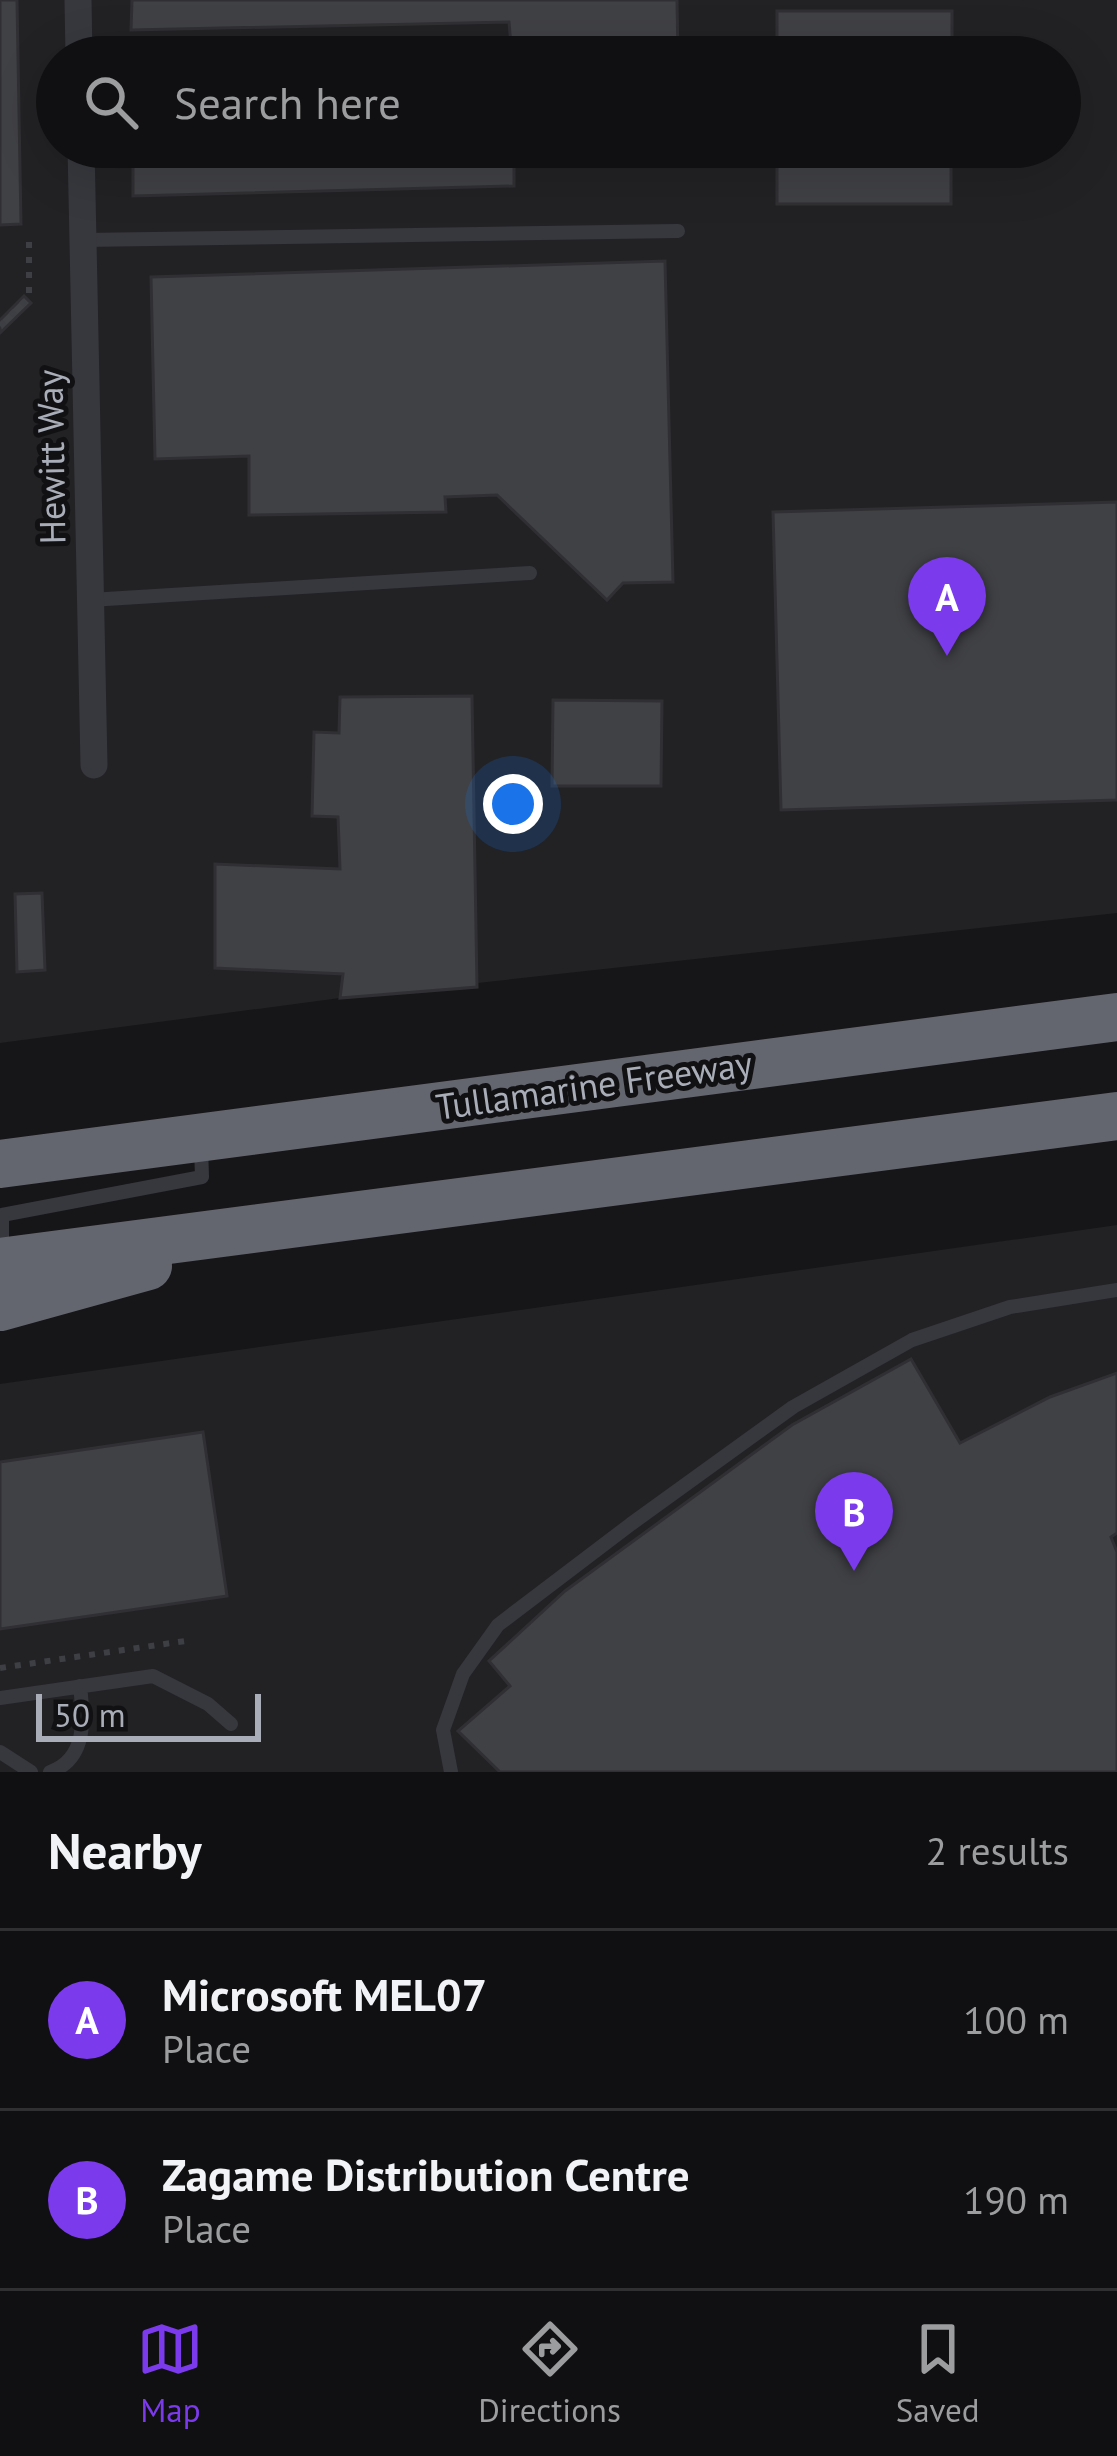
<!DOCTYPE html>
<style>
body{margin:0;font-family:"PT Sans",sans-serif;background:#1e1e20;color:#f1f3f6}
.scale{position:absolute;left:36px;bottom:30px;width:225px;box-sizing:border-box;padding-left:12px;border:6px solid #a8adb8;border-top:0;font-size:33px;line-height:42px;white-space:nowrap;color:#a8adb8;-webkit-text-stroke:9px #111113;paint-order:stroke}
.you{position:absolute;left:513px;top:804px;width:42px;height:42px;margin:-30px;border:9px solid #fff;border-radius:50%;background:#1a73e8;box-shadow:0 0 0 18px #1a73e833}
.badge{display:grid;place-items:center;width:78px;height:78px;border-radius:50%;background:#7c3aed;color:#fff;font-size:39px;font-weight:700}
.pin{position:absolute;translate:-50% -99px;filter:drop-shadow(0 3px 6px #0008)}
.pin::after{content:'';position:absolute;top:63px;width:42px;height:36px;background:inherit;clip-path:polygon(0 0,100% 0,50% 100%)}
.list{margin:0;padding:0;list-style:none}
h2{display:flex;justify-content:space-between;align-items:center;height:156px;margin:0;padding:0 48px;font-size:51px}
h2 small{font-size:39px;font-weight:400;color:#9c9d9f}
.list li{display:grid;grid-template-columns:78px 1fr auto;gap:36px;align-items:center;box-sizing:border-box;height:180px;padding:0 48px;border-top:3px solid #303032}
.list b{display:block;font-size:45px;white-space:nowrap}
.list p{margin:0;font-size:39px;white-space:nowrap;color:#9c9d9f}
.list em{font-size:39px;font-style:normal;color:#9c9d9f}
.icon{flex:none;width:66px;height:66px;fill:none;stroke:currentColor;stroke-width:2;stroke-linecap:round;stroke-linejoin:round}
.map{position:relative;flex:none;width:1117px;height:1772px;overflow:hidden}
.search{position:absolute;background:#101012;box-shadow:0 12px 48px #0002;left:36px;right:36px;top:36px;height:132px;display:flex;align-items:center;gap:30px;box-sizing:border-box;padding:0 42px;border-radius:66px;color:#9c9d9f;font-size:45px}
.sheet{height:516px;background:#101012}
nav{display:flex;justify-content:space-around;align-items:center;box-sizing:border-box;height:168px;border-top:3px solid #303032;background:#101012;font-size:33px;color:#9c9d9f}
nav a{display:grid;justify-items:center;gap:6px}
nav .on{color:#7c3aed}
.map>svg:first-child{display:block}
.built{fill:#222225;fill-rule:evenodd}
.building{fill:#404145;stroke:#303034;stroke-width:3}
.lines{fill:none;stroke-linecap:round;stroke-linejoin:round}
.path{stroke:#3d3f44;stroke-width:6;stroke-dasharray:6 9;stroke-linecap:butt}
.lane{stroke:#37383d;stroke-width:14}
.street{stroke:#37383d;stroke-width:27}
.highway{stroke:#63666e;stroke-width:48}
.labels{text-anchor:middle;stroke-width:10;stroke-linejoin:round;paint-order:stroke}
.street-label{font-size:36px;fill:#a8adb8;stroke:#111113}
</style>
<div class="map">
<svg width="1117" height="1772" viewBox="0 0 1117 1772">
<rect width="100%" height="100%" fill="#161618"/>
<path class="built" d="M0 0H1117V913L340 998 0 1043ZM57 57H1060V147H57Z
M1117 1225V1772H0V1384Z"/>
<path class="building" d="M0 0H17L21 224 0 225Z
M132 0H677L678 57H512L509 22 131 30Z
M777 11H952V57H777Z
M133 147H514V186L133 196Z
M777 147H951V204H777Z
M665 261 673 582 623 583 607 600 497 495 445 497 446 512 249 515V456L155 459 151 277Z
M24 296 31 303 0 333V320Z
M1117 502V800L781 810 773 512Z
M472 696 477 987 340 998 343 974 215 968V864L340 869 338 817 312 816 314 732 339 733 340 697Z
M553 700 662 701 661 786H552Z
M42 893 45 970 17 972 15 894Z
M911 1359 960 1443 1050 1397 1117 1373V1533L1111 1537 1117 1552V1772H500L458 1731 510 1686 489 1661 565 1591 792 1425Z
M203 1432 227 1596 0 1629V1462Z"/>
<g class="lines">
<path class="path" d="M0 326 29 297V242
M0 1668 192 1640"/>
<path class="lane" d="M83 240 678 231
M90 600 530 573
M2 1253V1215L202 1177 201 1147
M0 1698 153 1676 208 1704 231 1724
M0 1752 31 1772
M50 1772C87 1759 84 1719 80 1686
M451 1772 443 1730 463 1674 498 1625 631 1524 793 1407 912 1340 1010 1307 1117 1290"/>
<path class="street" d="M78 0 79 57
M81 147 94 765"/>
<path class="highway" d="M0 1164 1117 1017
M0 1262 1117 1116
M0 1307 148 1266"/>
</g>
<g class="labels">
<g class="street-label">
<text transform="translate(51 457) rotate(-91)" y="13">Hewitt Way</text>
<text transform="translate(594 1085) rotate(-8)" y="13">Tullamarine Freeway</text>
</g>
</g>
</svg>
<div class="scale">50 m</div>
<div class="you"></div>
<div class="pin badge" style="left:947px;top:656px">A</div>
<div class="pin badge" style="left:854px;top:1571px">B</div>
<div class="search"><svg class="icon" aria-label="search" viewBox="0 0 24 24"><circle cx="10" cy="10" r="6"/><path d="M15 15l6 6"/></svg>Search here</div>
</div>
<section class="sheet">
<h2>Nearby<small>2 results</small></h2>
<ul class="list">
<li><span class="badge">A</span><div><b>Microsoft MEL07</b><p>Place</p></div><em>100 m</em></li>
<li><span class="badge">B</span><div><b>Zagame Distribution Centre</b><p>Place</p></div><em>190 m</em></li>
</ul>
</section>
<nav>
<a class="on"><svg class="icon" aria-label="map" viewBox="0 0 24 24"><path d="M3 6l6-2 6 2 6-2v14l-6 2-6-2-6 2zM9 4v14M15 6v14"/></svg>Map</a>
<a><svg class="icon" aria-label="directions" viewBox="0 0 24 24"><path d="M12 3l9 9-9 9-9-9zM9 14v-3h6M13 9l2 2-2 2"/></svg>Directions</a>
<a><svg class="icon" aria-label="saved" viewBox="0 0 24 24"><path d="M7 4h10v16l-5-4-5 4z"/></svg>Saved</a>
</nav>
